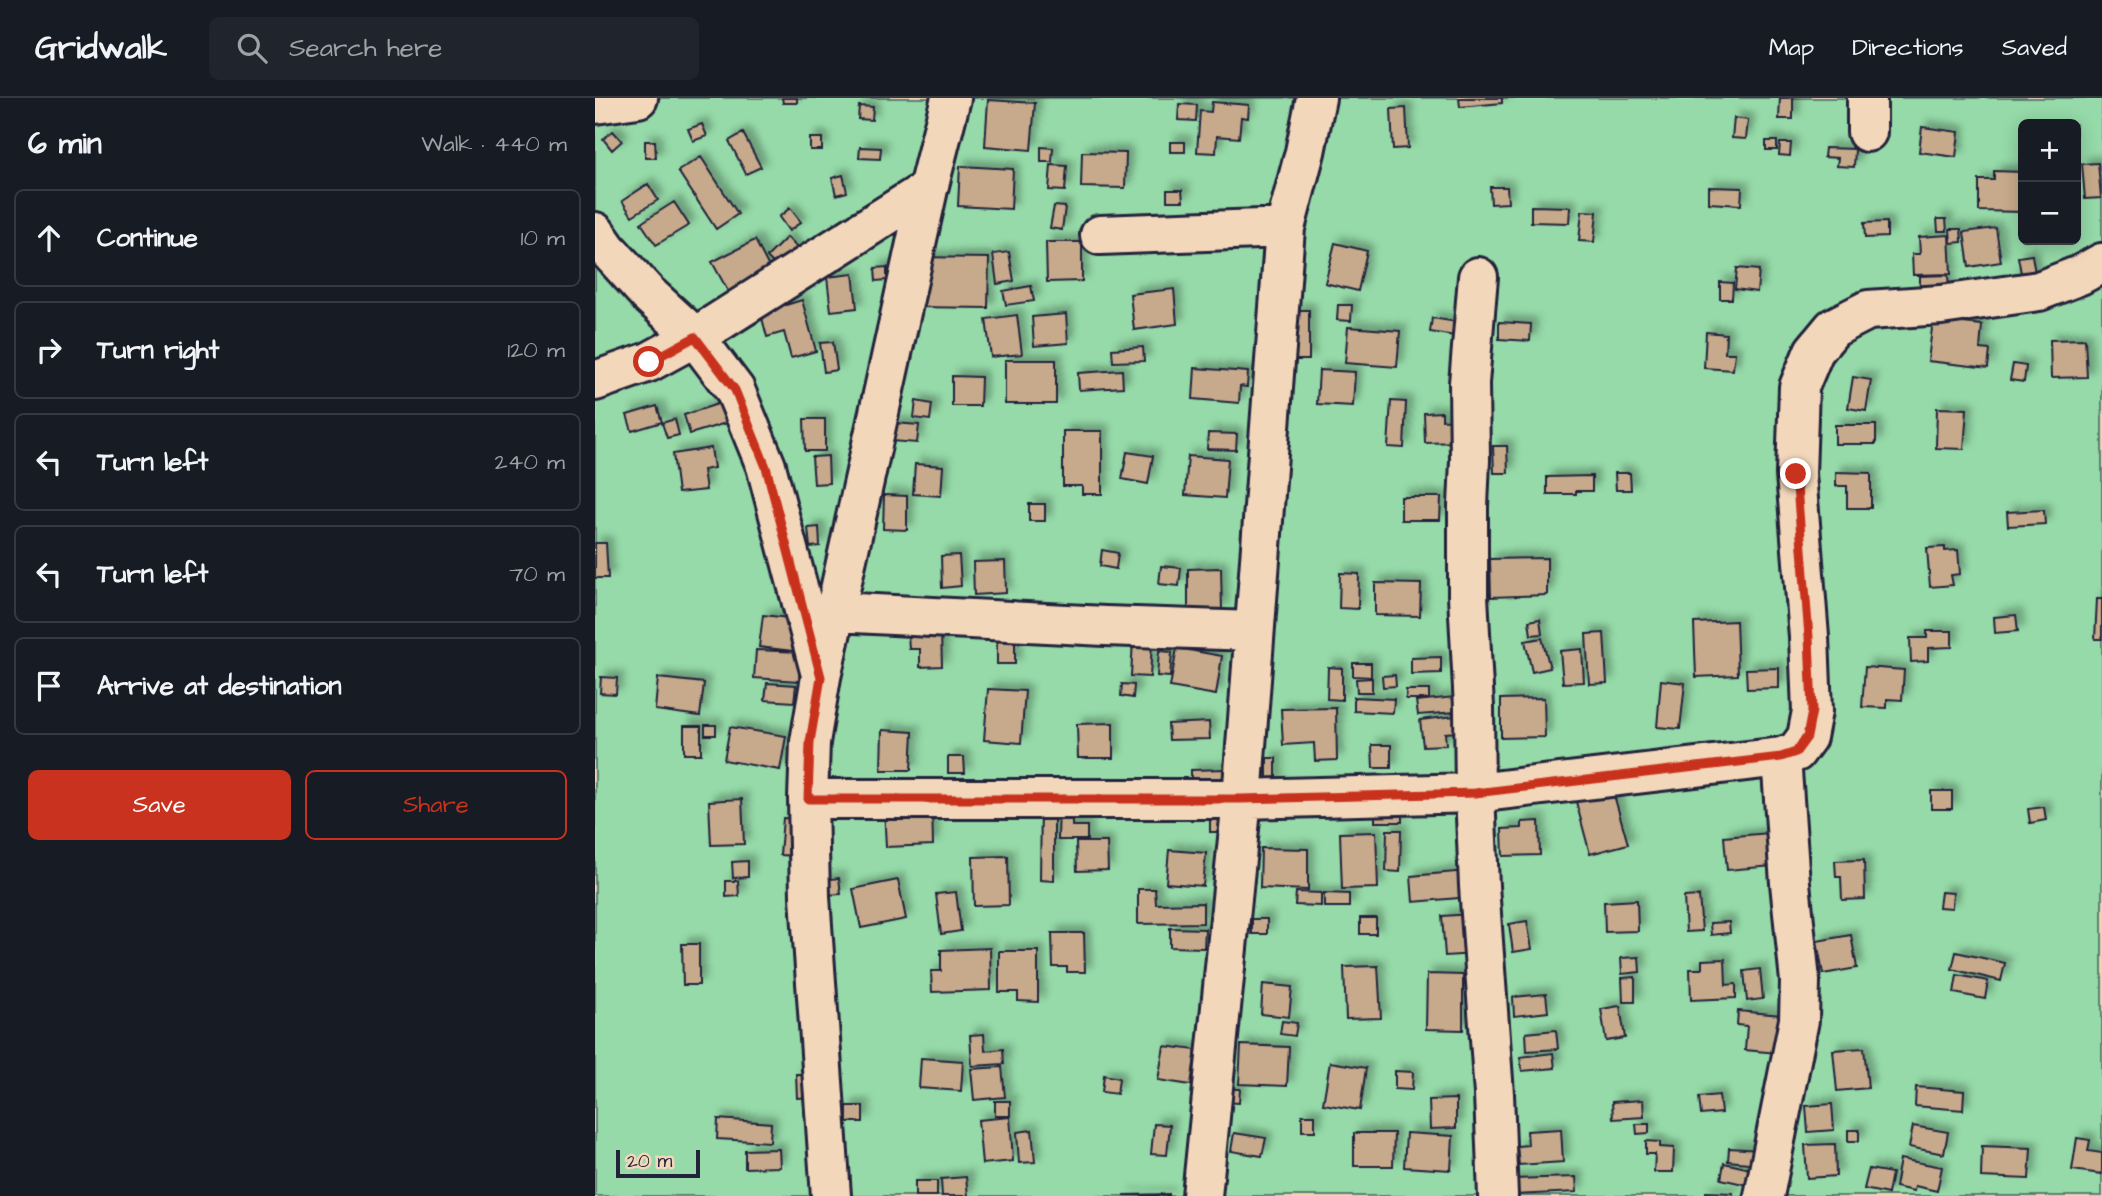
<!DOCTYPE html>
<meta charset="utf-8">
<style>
body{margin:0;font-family:"Architects Daughter",sans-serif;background:#20242c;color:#f1f3f6}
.controls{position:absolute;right:21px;top:21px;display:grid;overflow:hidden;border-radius:10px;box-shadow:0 4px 18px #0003}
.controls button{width:63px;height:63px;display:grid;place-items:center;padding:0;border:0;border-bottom:2px solid #363941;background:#171b24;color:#f1f3f6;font:35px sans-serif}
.scale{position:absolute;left:21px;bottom:18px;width:84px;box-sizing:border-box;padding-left:7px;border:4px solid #22223b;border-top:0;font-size:19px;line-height:24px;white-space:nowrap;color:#22223b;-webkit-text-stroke:5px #f3d7ba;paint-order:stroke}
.stop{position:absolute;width:21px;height:21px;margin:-16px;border:5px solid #c8321e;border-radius:50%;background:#fff}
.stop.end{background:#c8321e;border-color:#fff;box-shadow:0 2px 7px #0008}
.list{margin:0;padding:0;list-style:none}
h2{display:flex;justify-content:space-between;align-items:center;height:91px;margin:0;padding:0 28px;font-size:30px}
h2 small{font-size:23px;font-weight:400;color:#9ea1a6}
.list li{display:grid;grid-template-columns:46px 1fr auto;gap:21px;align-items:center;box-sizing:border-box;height:98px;margin:0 14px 14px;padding:0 14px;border:2px solid #363941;border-radius:10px}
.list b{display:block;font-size:26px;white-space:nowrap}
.list em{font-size:23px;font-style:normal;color:#9ea1a6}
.actions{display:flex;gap:14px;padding:21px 28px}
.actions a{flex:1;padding:16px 0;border:2px solid #c8321e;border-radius:10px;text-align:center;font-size:24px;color:#c8321e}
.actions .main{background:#c8321e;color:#fff}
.icon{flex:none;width:38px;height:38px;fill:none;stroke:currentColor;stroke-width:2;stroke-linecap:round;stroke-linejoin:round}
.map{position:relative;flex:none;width:1507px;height:1098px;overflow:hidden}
header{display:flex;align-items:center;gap:42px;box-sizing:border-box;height:98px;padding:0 35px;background:#171b24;border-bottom:2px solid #363941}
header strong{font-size:33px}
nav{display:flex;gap:38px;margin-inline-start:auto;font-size:24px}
.search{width:490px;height:63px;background:#20242c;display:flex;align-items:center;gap:18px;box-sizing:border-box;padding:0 24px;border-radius:10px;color:#9ea1a6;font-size:26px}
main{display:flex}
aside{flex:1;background:#171b24}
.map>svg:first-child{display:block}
.green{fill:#95daa8;stroke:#5c7e72;stroke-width:2;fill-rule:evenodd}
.building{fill:#c7aa8b;stroke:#22223b;stroke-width:2;filter:url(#shadow)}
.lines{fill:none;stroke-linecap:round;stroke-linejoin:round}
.minor-casing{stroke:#22223b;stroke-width:44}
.minor{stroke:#f3d7ba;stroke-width:38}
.route{stroke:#c8321e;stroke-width:9}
</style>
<header>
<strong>Gridwalk</strong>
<div class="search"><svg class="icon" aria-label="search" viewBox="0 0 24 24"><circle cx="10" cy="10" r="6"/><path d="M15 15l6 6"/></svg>Search here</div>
<nav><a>Map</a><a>Directions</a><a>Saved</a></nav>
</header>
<main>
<aside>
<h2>6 min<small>Walk · 440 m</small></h2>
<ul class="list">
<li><svg class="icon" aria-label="ahead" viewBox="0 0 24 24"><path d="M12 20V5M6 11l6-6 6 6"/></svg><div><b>Continue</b></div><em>10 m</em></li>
<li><svg class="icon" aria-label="right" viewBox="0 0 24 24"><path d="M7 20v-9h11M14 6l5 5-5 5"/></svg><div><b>Turn right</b></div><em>120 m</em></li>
<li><svg class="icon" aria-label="left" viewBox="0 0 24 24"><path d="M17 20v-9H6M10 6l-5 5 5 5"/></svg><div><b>Turn left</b></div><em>240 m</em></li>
<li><svg class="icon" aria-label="left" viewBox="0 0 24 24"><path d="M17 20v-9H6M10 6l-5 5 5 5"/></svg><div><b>Turn left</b></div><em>70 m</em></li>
<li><svg class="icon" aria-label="arrive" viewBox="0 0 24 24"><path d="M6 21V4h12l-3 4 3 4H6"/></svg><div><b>Arrive at destination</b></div></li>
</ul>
<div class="actions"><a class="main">Save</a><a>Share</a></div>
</aside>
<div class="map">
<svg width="1507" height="1098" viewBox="0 0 1507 1098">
<defs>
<filter id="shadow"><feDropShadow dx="6" dy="-6" stdDeviation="3.5" flood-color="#0004"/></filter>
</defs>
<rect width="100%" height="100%" fill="#f1d2b1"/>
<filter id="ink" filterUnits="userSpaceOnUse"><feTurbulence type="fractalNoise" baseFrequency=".0143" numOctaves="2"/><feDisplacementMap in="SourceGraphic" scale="14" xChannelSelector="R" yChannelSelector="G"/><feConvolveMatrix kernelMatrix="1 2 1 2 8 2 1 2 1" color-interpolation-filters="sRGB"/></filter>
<g filter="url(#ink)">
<path class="green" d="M0 0H1507V1098H0ZM1428 26H1481V142H1428Z"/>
<path class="building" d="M187 0H202V5H188Z
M864 0H907V5L865 9Z
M1185 0H1198V21H1184Z
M393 2 440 5 436 52 390 48Z
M617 4 654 7 653 20 646 19 644 40 622 38 621 55 602 54 605 13 616 14Z
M584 6 602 7 601 23 583 22Z
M264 8 278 9 277 22 263 21Z
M811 10 813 50 798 51 796 11Z
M1139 20 1153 22 1151 41 1137 40Z
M107 26 112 38 98 43 93 31Z
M1327 29 1364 34 1361 59 1324 54Z
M18 33 27 43 17 52 8 41Z
M148 35 166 69 151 76 134 43Z
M215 40H227V52H215Z
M50 43H60L61 60H50Z
M1171 43H1182V52H1171Z
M575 44H590V54H575Z
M1185 45H1196L1195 58 1184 57Z
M265 49 286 50 285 61 264 60Z
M446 49 458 50 457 64H446Z
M1230 50 1260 51 1259 69 1242 68 1243 60 1229 59Z
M487 54 531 55 530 90 486 89Z
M106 59 143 116 121 131 83 73Z
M1503 65 1506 100 1490 101 1487 66Z
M456 67 472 68 470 93 454 92Z
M365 68 418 71 416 111 363 108Z
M1399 73 1428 74V114L1384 113V82H1399Z
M248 77 252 94 241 97 237 80Z
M53 86 63 102 37 118 27 103Z
M895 89H912L913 105 896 106Z
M1114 89 1147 90 1146 107 1114 105Z
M572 92H587L588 103H572Z
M79 104 94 127 61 147 46 125Z
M459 108 470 109 467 132 455 130Z
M936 108 975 109 974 125 936 124Z
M195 110 206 124 194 133 184 119Z
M987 113 1002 114 999 144 984 143Z
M1342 121H1351L1352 133H1343Z
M1292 124V139L1270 140 1269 125Z
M1401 130 1406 164 1374 169 1369 134Z
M1355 131H1366L1367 144 1356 145Z
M1354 137 1356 176 1318 177 1317 156H1325L1324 139Z
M192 139 206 154 186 173 172 159Z
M160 142 176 173 134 195 117 164Z
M451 144H487V183L452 184Z
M740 145 772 153 763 193 730 185Z
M414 154 419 183 402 186 398 156Z
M1437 157 1442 188 1421 191 1418 176 1426 175 1423 159Z
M319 159 394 160 393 210 318 209Z
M292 169V182L281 183 280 170Z
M1142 170 1164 172 1162 194 1140 191Z
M258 176 262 210 236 213 232 179Z
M1353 177 1354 194 1325 195V178Z
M1125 184 1138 185 1137 201H1125Z
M436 188 439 203 411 207 408 193Z
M579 191 582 226 539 232 535 196Z
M188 198 191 207 207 202 221 253 196 260 189 234 172 239 163 205Z
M743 207H757L756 223 742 222Z
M700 212H714V262H700Z
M471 216 473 245 439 248 437 219Z
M422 217 427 256 396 259 391 221Z
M837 220 862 224 860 238 835 234Z
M1338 222 1387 227 1385 251 1395 252 1393 270 1333 263Z
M904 224 936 226 935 243 904 241Z
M753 229 805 233 802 269 750 265Z
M1111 234 1131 236 1130 255H1140L1138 272 1109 270Z
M1490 241 1492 279 1456 280 1455 242Z
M238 244 242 272 229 274 225 245Z
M548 249 549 263 518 264 517 251Z
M410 262H461V306H410Z
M1418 266 1431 268 1429 284 1415 282Z
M600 270 653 274 652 289 645 288 644 305 598 301Z
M527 272 528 289 484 292 483 275Z
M724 272 760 274 758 308 722 306Z
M357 278 386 279 385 308H357Z
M1258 279 1276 282 1271 313 1253 310Z
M141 300 147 320 95 336 89 317Z
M321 303 337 306 335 322 319 320Z
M796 303 811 304 809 350 793 349Z
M62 308 67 324 37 333 32 317Z
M1342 310 1372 311 1369 351 1341 350Z
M847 314V322L867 321 868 344 830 345 829 315Z
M80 321 84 337 72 340 67 325Z
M209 321H230V353H210Z
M299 325 324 327 322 345 297 343Z
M1240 327H1281V346H1240Z
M468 333H507V396H487V388H468Z
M613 335 642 336 641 352 612 351Z
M898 348H912L913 375H899Z
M116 350 119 370 108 372 111 392 83 395 78 356Z
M532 354 558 358 553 386 527 381Z
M233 358 234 385 219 386 217 359Z
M593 358 633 361 630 400 590 397Z
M320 366 348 368 346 398 318 396Z
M1241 374 1276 375V410H1252V388H1241Z
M1020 375H1035L1036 392H1021Z
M997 378V393H981V396H952V379Z
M289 397 312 398V432L288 431Z
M806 399H846L845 422H806Z
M434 406H450V423H434Z
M1449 412 1450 426 1413 428 1412 414Z
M224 429 225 448 215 449 213 430Z
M0 445H11L13 480H0Z
M1350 449V453L1363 452 1365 476 1356 477 1358 487 1335 489 1332 450Z
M507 452 523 455 521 471 505 468Z
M364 457 366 488 347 490 346 458Z
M952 460V497L896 499 895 461Z
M410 463 411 495 379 497 378 464Z
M566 468 586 470 584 488 564 486Z
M626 470 627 512 593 513V471Z
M745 475 764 476 763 511 744 510Z
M780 485 826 486 825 518 780 517Z
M1502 501H1507V541H1500Z
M168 517 202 521 198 553 164 549Z
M1421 517 1423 533 1400 535 1399 519Z
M945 521 947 536 936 537 934 523Z
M1141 523 1143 577 1101 579 1099 525Z
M402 531H420V566H402Z
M1332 533H1357V549L1333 550V563L1316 564 1315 540H1332Z
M346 534 347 568 325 569V551H314L313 535Z
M1009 535 1012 585 994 586 991 536Z
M947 540 955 570 937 574 930 543Z
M538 542 557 544 555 579 536 578Z
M582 550 627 558 621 597 575 589Z
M987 551 989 584 968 585 965 553Z
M161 552 205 554 204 583 159 580Z
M564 553 577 554 575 579 562 578Z
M846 559V575L816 576V560Z
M758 565H776V579L758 578Z
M733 569 747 570V602L732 601Z
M1270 569 1309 572 1307 602 1292 601V610L1267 609Z
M1184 570V590L1152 591 1151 571Z
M800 577 801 588 788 589 787 578Z
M6 579 22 580 21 596 5 595Z
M63 580 109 585 105 618 60 612Z
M777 580V594H762L761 581Z
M1066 582 1090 585 1085 631 1062 629Z
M172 585 201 587 199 604 170 602Z
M527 586 539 587 538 600 526 598Z
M393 591 430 593 426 645 389 642Z
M811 592H834V601H811Z
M759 599 799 601 798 615 759 613Z
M860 599 861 614 823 617 821 603Z
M949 600 950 639 906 640V601Z
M741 610 742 662 720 663 719 645 688 647 686 611Z
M860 618 862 634 850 635 851 647 828 648 825 622Z
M614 624 615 641 574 642 573 626Z
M518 625V660H483L482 626Z
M110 627H121V637H110Z
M89 628H106V656H89Z
M135 629 191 638 185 672 129 662Z
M287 632 318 634 316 672H286Z
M777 647H796V670H778Z
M353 659H369L370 675H353Z
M672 660H681V686H672Z
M632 671 633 687 596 688V672Z
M1017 690 1033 746 995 756 980 700Z
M1336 693H1357V711H1336Z
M147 701 149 746 116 747 114 703Z
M780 704H807V724H780Z
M464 705H477V728H492V742H463Z
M337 707 338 747 291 749 289 709Z
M446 707H459V783L445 782Z
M1449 709 1451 722 1435 725 1433 711Z
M615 718H631V734H615Z
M188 720 206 721 203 758 185 757Z
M944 723 945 757 908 758 907 731 927 730V724Z
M792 732H806L805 774 791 773Z
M781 734 783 790 747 791 745 735Z
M1186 734 1189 767 1132 772 1129 739Z
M481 744H512L513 772 482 773Z
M666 750 713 751V792L665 790Z
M574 752 611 755 608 788 571 785Z
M413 758 414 807 379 808 378 759Z
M1269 762 1270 801 1247 802 1246 779H1241L1240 763Z
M153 763V779L138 780 137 764Z
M872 773 875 799 818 804 816 778Z
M244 780 246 796 230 797 228 782Z
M303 782 311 821 266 830 258 791Z
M131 783H143L144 798 131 799Z
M543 791H560L561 806 608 805V825L543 826Z
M361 794 366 833 346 836 341 796Z
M701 794 726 795V808L700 807Z
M1346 794 1358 795 1357 810 1344 809Z
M729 795 754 796V809H729Z
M1104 798 1107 833 1091 834 1089 799Z
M1042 802 1043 833 1010 834 1009 804Z
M877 816 880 856 850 858 847 818Z
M765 820H781V836H765Z
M657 821H672V836H657Z
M932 823 937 851 918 854 914 826Z
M1134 824 1135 835 1116 837 1115 825Z
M575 830 610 831 609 850 575 849Z
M457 835H489L490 874H472V869H458Z
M1256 837 1262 870 1228 876 1222 843Z
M87 846H104V887H88Z
M395 850 396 892 337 894 336 873H346V852Z
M404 853H443V904L423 903V894H404Z
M1361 854 1410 865 1406 883 1357 871Z
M1044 859 1045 874 1027 876 1026 860Z
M1130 861 1131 887 1141 886V900L1096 902 1095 871H1107V862Z
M783 868 786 920 751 921 749 869Z
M1165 871 1168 901 1152 903 1149 873Z
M832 876 868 877V932L831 931Z
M1362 877 1393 883 1390 901 1359 895Z
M1040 879V904H1028L1027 880Z
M668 886 697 889 694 919 666 916Z
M951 896 953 914 919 918 918 899Z
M1025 908 1030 940 1011 943 1006 911Z
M1143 913 1186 917 1183 955 1150 952 1152 928 1142 927Z
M687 923 702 925 700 938 685 936Z
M961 932 963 951 932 953 931 935Z
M389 936 390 953 408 951 409 966 377 968 375 937Z
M646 947 694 949 692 988 644 986Z
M569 948 601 952 596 987 563 982Z
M1269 950 1273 990 1242 993 1238 952Z
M958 955 960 970 927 973 925 959Z
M326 960 368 963 366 993 324 990Z
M735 964 771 970 765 1012 728 1006Z
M407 969 410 999 379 1002 376 971Z
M800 973 818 974 817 992 800 991Z
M201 976H216L217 999 202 1000Z
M509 977 524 980 522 996 507 994Z
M1321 989 1369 993 1368 1012 1320 1008Z
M629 991H645L644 1005 628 1004Z
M1124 997 1126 1015 1106 1017 1104 999Z
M861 1001V1030L835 1031 834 1002Z
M1048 1002 1049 1019 1018 1021 1017 1004Z
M400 1003H415V1018H400Z
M1237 1006 1239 1032 1213 1034 1211 1008Z
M252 1008H268V1024H252Z
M707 1017H720V1033H707Z
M415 1019 418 1063 387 1066 383 1022Z
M123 1021 176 1025 175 1044 122 1041Z
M559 1026 575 1027 572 1057 556 1056Z
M1041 1026H1054V1035L1042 1036Z
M1318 1028 1353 1034 1349 1056 1314 1049Z
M966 1031 968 1064 924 1067 922 1048 933 1047 932 1033Z
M437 1032 440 1064 424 1065 422 1034Z
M1253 1032H1264V1043H1253Z
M639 1035 671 1040 667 1058 636 1053Z
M759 1035H799L798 1068H759Z
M811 1035 858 1038 856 1072 809 1069Z
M1482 1040 1495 1042 1493 1053 1507 1055V1076L1477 1072Z
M1051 1043 1065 1044V1049L1079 1050 1078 1074H1059L1060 1056H1051Z
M1240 1046 1241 1078 1212 1080 1210 1047Z
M1387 1048 1436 1050 1434 1081 1386 1079Z
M1134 1050 1165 1052 1164 1066 1133 1063Z
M184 1051 185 1069 150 1070V1052Z
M1305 1061 1347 1069 1342 1093 1320 1088 1319 1093 1300 1089Z
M1129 1065 1160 1072 1157 1088 1126 1081Z
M1274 1071 1297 1075 1293 1096 1269 1091Z
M371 1079 373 1098H347L346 1081Z
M981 1079 982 1094 918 1097 917 1081Z
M320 1083H342V1098H320Z
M1111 1094 1138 1095V1098H1111Z
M574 1096V1098L528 1097Z"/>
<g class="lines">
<g class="minor-casing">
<path id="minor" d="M1272 0V34
M0 6 43 0
M0 134 12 151 53 196 100 239 140 292 171 368 225 573
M505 137 690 130
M883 179 874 285 875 362 873 408V498L879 609 880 695 884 788 899 996 903 1098
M0 283 54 264 100 239 333 91
M241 514 510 528 659 533
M213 701H647L880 695 1186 659 1201 654 1212 639 1217 613 1214 539 1201 376 1204 289 1219 253 1238 230 1273 212 1346 207 1444 193 1485 177 1507 165
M236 1098 215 799 213 701 215 644 226 579 333 91 356 0
M607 1098 647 701 690 130 710 54 721 0
M1169 1098 1204 922 1205 883 1195 785 1186 659"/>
</g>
<use href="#minor" class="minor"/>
</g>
</g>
<g class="lines" filter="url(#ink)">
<path class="route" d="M54 264 100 239 140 292 171 369 226 579 215 644 213 701H646L880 695 1186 659 1201 654 1212 639 1217 613 1214 539 1201 376"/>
</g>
</svg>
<div class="controls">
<button>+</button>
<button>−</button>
</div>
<div class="scale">20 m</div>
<div class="stop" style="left:54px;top:264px"></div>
<div class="stop end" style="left:1201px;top:376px"></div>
</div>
</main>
